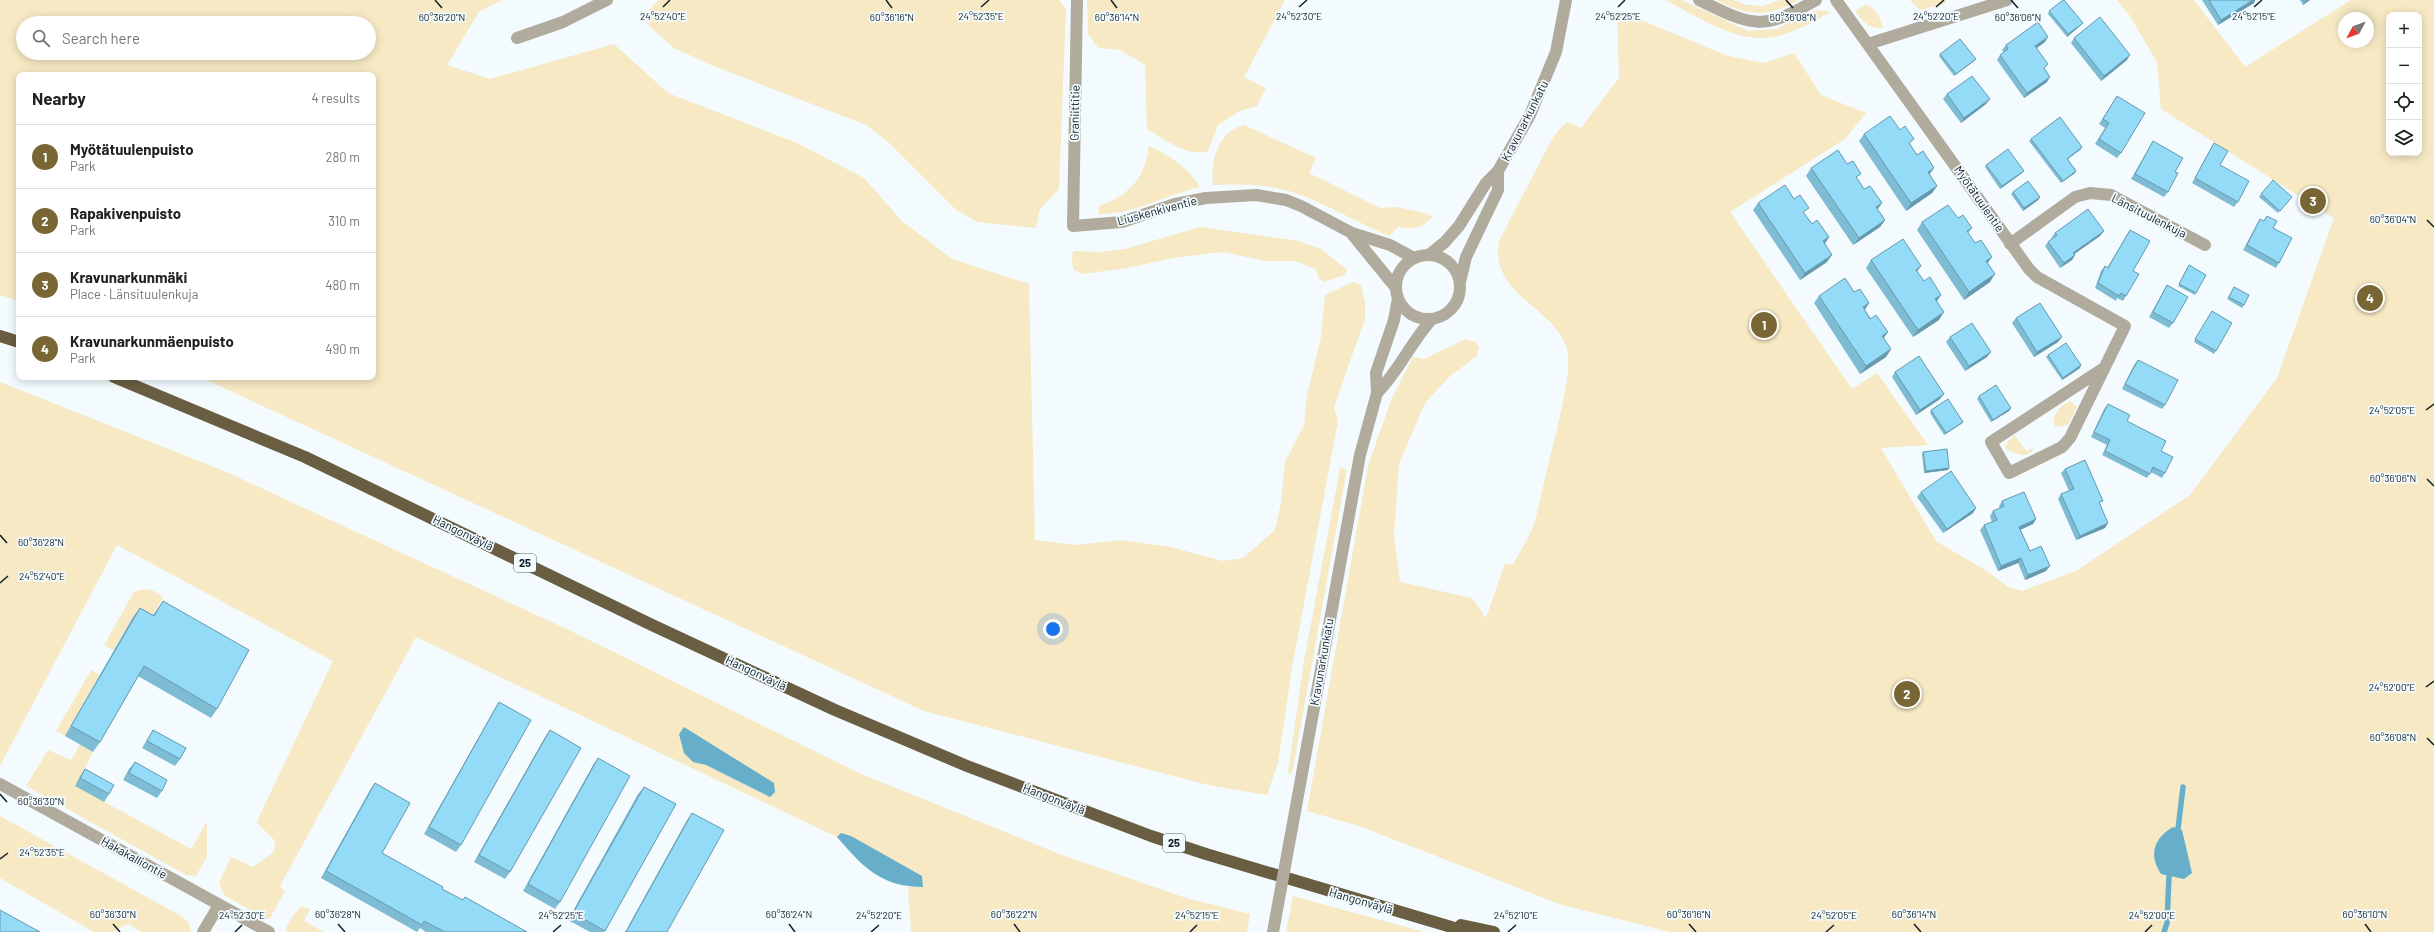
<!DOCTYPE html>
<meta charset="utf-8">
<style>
body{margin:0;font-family:Barlow,sans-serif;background:#f2f2f2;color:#202124}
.controls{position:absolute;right:12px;top:12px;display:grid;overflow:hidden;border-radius:8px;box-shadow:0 2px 10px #0003}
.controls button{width:36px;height:36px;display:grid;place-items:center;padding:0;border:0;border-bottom:1px solid #e0e0e0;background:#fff;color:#202124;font:20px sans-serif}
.compass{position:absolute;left:2338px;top:12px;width:36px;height:36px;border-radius:50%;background:#fff;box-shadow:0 2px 10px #0003;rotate:229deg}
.you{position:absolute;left:1053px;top:629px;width:14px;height:14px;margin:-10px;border:3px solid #fff;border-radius:50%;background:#1a73e8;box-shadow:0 0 0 6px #1a73e833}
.badge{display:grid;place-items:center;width:26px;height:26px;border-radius:50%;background:#786735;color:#fff;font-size:13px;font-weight:700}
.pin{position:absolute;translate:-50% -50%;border:2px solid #fff;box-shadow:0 1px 4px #0006}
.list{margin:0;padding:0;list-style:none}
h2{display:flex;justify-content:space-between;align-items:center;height:52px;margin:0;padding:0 16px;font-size:17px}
h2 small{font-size:13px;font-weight:400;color:#757577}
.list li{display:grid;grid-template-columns:26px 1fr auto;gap:12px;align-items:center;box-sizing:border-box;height:64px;padding:0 16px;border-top:1px solid #e0e0e0}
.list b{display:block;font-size:15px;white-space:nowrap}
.list p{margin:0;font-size:13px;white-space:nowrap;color:#757577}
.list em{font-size:13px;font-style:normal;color:#757577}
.icon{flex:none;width:22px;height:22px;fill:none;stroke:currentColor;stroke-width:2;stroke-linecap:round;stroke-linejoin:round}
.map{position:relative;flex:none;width:2434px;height:932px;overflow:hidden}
.search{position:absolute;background:#fff;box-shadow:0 2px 10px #0003;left:16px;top:16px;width:360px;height:44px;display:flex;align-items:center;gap:10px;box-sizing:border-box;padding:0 14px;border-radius:22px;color:#757577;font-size:15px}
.panel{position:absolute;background:#fff;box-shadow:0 2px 10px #0003;left:16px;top:72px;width:360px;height:308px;border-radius:8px}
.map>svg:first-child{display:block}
.green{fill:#f7e9c3;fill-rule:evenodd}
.water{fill:#66aec9}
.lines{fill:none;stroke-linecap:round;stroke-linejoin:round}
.stream{stroke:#66aec9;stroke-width:5.5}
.minor{stroke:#b0ab9c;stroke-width:12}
.tertiary{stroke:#b0ab9c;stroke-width:12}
.trunk{stroke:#695e42;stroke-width:12}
.tertiary-bridge{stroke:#b0ab9c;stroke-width:12}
.wall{fill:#7ebcd4}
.shaded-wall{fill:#6799ad}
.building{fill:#93dbf7;stroke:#6799ad}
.ticks{fill:none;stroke:#102026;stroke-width:1.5}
.labels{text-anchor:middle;stroke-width:3.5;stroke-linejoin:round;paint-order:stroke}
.shield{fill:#f3fbff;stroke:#546267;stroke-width:1}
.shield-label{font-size:11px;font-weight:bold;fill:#102026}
.street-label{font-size:12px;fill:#102026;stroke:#f3fbff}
.ticks-label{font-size:10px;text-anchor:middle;fill:#102026;stroke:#f3fbff;stroke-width:3.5;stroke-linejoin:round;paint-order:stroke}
</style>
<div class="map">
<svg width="2434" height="932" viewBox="0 0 2434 932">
<rect width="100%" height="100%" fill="#f3fbff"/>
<path class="green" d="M0 0H502L479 12 447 65 490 79 614 44 668 93 797 143 864 178 901 220 952 259 1029 284 1035 540 1075 545 1121 540 1170 547 1223 561 1243 558 1275 530 1281 503 1285 462 1304 425 1307 396 1321 337 1325 295 1353 282 1361 285 1365 303V319L1334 407 1338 421 1292 668 1278 763 1267 795 1208 785 924 711 200 377H373V75H19V301L0 295ZM23 23H369V53H23Z
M659 0H1059L1066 9 1059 189 1040 209 1036 228 977 222 955 209 887 141 866 125 711 65 674 48 649 26 647 12Z
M1087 0H1285L1244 77 1266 88 1257 106 1240 111 1218 125 1208 151C1187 158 1165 139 1147 129L1145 65 1120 50 1098 48 1088 34Z
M1665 0H1682L1748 31 1776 29 1816 10 1831 12C1812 22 1788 37 1765 38 1731 40 1695 15 1665 0Z
M1716 0H1733L1747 5 1763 6 1780 0H1799C1767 18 1748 16 1716 0Z
M1910 0H1946L1945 4 1920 10Z
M2117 0H2194L2245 67 2351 0H2434V932H1670L1562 905 1359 826 1307 811 1368 466 1391 400 1413 357 1424 359 1466 339 1475 342 1479 347 1477 356 1449 377 1425 403 1399 464 1394 535 1400 582 1472 598 1486 618 1505 563 1513 565C1520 551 1529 538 1534 524 1539 508 1542 490 1546 474 1552 447 1574 372 1567 349 1554 306 1490 296 1499 241L1552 139 1561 127 1568 122 1581 128 1619 78 1617 10 1728 56 1764 63 1794 53 1821 95 1866 113 1845 139 1730 212 1852 389 1877 373 1928 445 1881 448 1936 541 1990 573 2008 587 2022 591 2076 571 2190 495 2277 378 2334 218 2161 109 2157 62 2130 16ZM2389 15H2419V153H2389ZM2344 18H2368V42H2344Z
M1865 5C1875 6 1881 19 1883 28 1869 29 1863 22 1855 11Z
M1244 125 1316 158 1309 173 1380 208 1395 207 1426 213 1433 217C1422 228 1413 230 1398 227L1389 236C1357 223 1328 204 1295 193 1269 184 1240 184 1213 185 1210 160 1218 132 1244 125Z
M1149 146C1170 156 1188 167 1200 187 1165 195 1133 215 1098 214L1099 206C1130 195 1145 178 1149 146Z
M1200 227 1298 241 1321 249 1347 270 1345 275 1324 282 1319 278 1315 269 1296 261H1265L1223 252 1173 258 1127 268 1083 274 1074 270 1072 262 1073 251 1099 252 1125 249Z
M0 382 224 471 571 631 861 774 1062 855 1186 898 1250 914 1247 932H911L908 887H922V876L841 834 837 837 416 637 280 886 285 892 270 918 267 919 225 896 219 883 231 857 253 867 274 852 275 841 257 823 260 815 333 661 117 545 0 766ZM684 727 769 797 706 765 693 762Z
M2070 401 2077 407 2068 425 2055 427C2050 416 2061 405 2070 401Z
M2015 435 2026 451 2033 448 2032 452C2021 459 2014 452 2005 448L2007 442Z
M1340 468 1347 470 1292 774 1288 773 1304 661Z
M144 589 152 590 163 597 148 625 114 651 104 645 134 592Z
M91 670 100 675 65 736 56 731Z
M80 745 93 752 75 786 191 849 207 821V857L196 876 186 875 26 786 48 750 71 760Z
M0 816 183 917 189 923 191 932H142L128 924 112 932H94L0 878Z
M1293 896 1424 932H1286Z
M302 906 310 909 304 921 324 932H289L285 930 294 914Z"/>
<path class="water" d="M684 727 774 783 775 792 770 797 706 765 693 762 684 753 679 734Z
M2173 827 2182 830 2192 873 2184 879 2161 874C2148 855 2154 838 2173 827Z
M841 833 851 836 922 876 923 887C881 887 863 867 837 837Z"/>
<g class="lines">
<path class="stream" d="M2178 829 2183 787
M2164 932 2167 923 2169 876"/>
<path class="minor" d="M1077 0 1073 226 1122 222 1175 204 1206 198 1256 195 1286 200 1301 206 1352 233 1390 245 1414 258
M1699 0C1754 27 1762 31 1816 0
M1836 0 2029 269 2037 277 2125 326 2070 438 2062 447 2009 473 1991 442 2104 368
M517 38 563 22 607 0
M1868 44 2007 0
M1352 234 1396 288
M2010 244 2075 197 2090 193 2111 195 2205 245
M0 784 269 932
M203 932 219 905"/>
<path class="tertiary" d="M1396 287a32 32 0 1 1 64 0a32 32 0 1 1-64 0Z
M1429 255 1445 242 1459 226 1486 183 1498 171 1530 115 1556 52 1566 0
M1460 282 1466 257 1498 190V171
M1377 393C1399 371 1411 342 1432 319
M1303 768 1360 455 1377 393 1376 373 1394 320 1398 298"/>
<path class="trunk" d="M0 336 19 342
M114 377 305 457 652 625 835 710 967 766 1151 836 1206 854 1468 932
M1461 925 1494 932"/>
<path class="tertiary-bridge" d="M1273 932 1303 768"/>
</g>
<path class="wall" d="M2202 0H2255L2254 3 2218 25Z
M2300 0H2310L2303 5Z
M2049 11 2081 25 2067 37 2048 14Z
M2074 38 2127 60 2101 81 2071 43Z
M2045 42 2037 48 2045 69 2047 82 2024 98 1997 60 2000 55 2004 52 2002 50 2006 45Z
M1940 54 1976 59 1974 61 1954 76 1939 56Z
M1947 94 1986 104 1961 123 1943 99Z
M2117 96 2121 153 2117 158 2095 144 2105 128 2099 124Z
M1864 134 1910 144 1937 186 1932 193 1906 211 1859 141Z
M2031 139 2081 149 2068 159 2076 171 2075 173 2061 183 2029 141Z
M2153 141 2175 172 2168 192 2164 197 2131 179 2150 146Z
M2214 143 2220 165 2238 202 2234 207 2192 183 2211 148Z
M1986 165 2022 173 2000 189 1985 167Z
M1811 168 1858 179 1864 189 1882 203 1877 209 1885 220 1880 227 1853 245 1806 176Z
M2013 192 2040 197 2038 200 2023 211 2011 194Z
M2261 194 2290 199 2278 213 2259 197Z
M1794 199 1812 224 1829 237 1824 244 1827 262 1800 280 1753 210 1758 203Z
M2267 216 2273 228 2279 263 2276 268 2243 250 2257 224 2260 219 2263 221Z
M1958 218 1972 228 1968 233 1988 263 1990 282 1964 300 1917 230 1922 222Z
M2130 230 2133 271 2126 296 2123 301 2117 298 2116 301 2095 288 2101 271 2105 266 2107 268Z
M2055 233 2100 236 2074 254 2075 255 2072 260 2060 268 2045 246 2048 242 2052 238V237Z
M1871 260 1917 272 1924 281 1941 295 1937 301 1939 320 1913 337 1866 268Z
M2189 265 2196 293 2195 295 2178 286Z
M2167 285 2173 323 2169 328 2149 317 2164 290Z
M2234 287 2244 305 2242 308 2227 299Z
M1854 292 1869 303 1865 310 1891 349 1886 357 1860 374 1814 303 1819 296Z
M2210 314 2216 351 2214 354 2194 342Z
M2016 318 2058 342 2034 357 2012 323Z
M1950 337 1987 357 1965 371 1946 342Z
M2048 355 2080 368 2062 380 2046 357Z
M2138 360 2165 405 2162 409 2122 389 2134 365Z
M1895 372 1940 399 1916 415 1892 377Z
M1979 396 2011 408 2009 411 1991 422 1977 399Z
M2108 404 2161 451 2165 473 2162 478 2151 472 2147 478 2102 455 2107 445 2091 437 2104 409Z
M1931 410 1963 422 1961 424 1944 435 1930 413Z
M1923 452 1949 468 1948 470 1924 473 1922 454Z
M2065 469 2100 505 2105 528 2076 540 2058 499 2061 494 2069 491 2061 473Z
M1921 492 1976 508 1973 513 1943 533 1917 497Z
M2002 501 2036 519 2033 524 2020 530 2030 551 2046 571 2025 580 2018 563 1998 571 1980 530 1984 525 1992 522 1990 516 1993 511 2000 508 1999 506Z
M163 601 217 709 211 718 138 676 100 742 93 752 65 736 133 617 140 608 153 615Z
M499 702 461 845 456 852 424 834 494 710Z
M153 730 180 759 175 766 142 748 148 738Z
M550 730 510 872 505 879 474 862 545 737Z
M598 758 560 902 555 909 523 891 593 765Z
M135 762 162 791 157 798 123 780 129 769Z
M85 769 109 794 104 802 75 786 80 776Z
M375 783 382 853 442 889 462 900 465 897 527 932H426L420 928 417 932 321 878 370 790Z
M644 787 676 804 604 932H590L568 920 638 794Z
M692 813 667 932H625L687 820Z"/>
<path class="shaded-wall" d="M2253 0H2255L2254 3 2218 25 2221 20Z
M2308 0H2310L2303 5 2305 2Z
M2083 23 2081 25 2067 37 2068 34Z
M2048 37 2045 42 2032 51 2035 46Z
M2130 55 2127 60 2101 81 2104 76Z
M1976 59 1974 61 1954 76 1956 74Z
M2050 77 2047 82 2024 98 2027 93Z
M1990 99 1986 104 1961 123 1964 118Z
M2082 147 2081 149 2065 161 2067 159Z
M1934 168 1929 175 1928 172Z
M2024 171 2022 173 2000 189 2002 186Z
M2076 171 2075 173 2061 183 2063 181Z
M1937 186 1932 193 1906 211 1911 203Z
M2040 197 2038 200 2023 211 2024 208Z
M1882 203 1877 210 1876 207Z
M1885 220 1880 227 1853 245 1859 238Z
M2104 231 2100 236 2070 257 2073 253Z
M1829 237 1824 245 1823 241Z
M1832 255 1827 262 1800 280 1805 273Z
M2075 255 2072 260 2060 268 2064 263Z
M1992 257 1987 264 1986 261Z
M1921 266 1916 273V270Z
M1995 274 1990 282 1964 300 1969 292Z
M1941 295 1936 302 1935 299Z
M1869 303 1864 310 1863 307Z
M1944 312 1939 320 1913 337 1918 330Z
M1888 332 1883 339 1882 336Z
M2062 337 2058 342 2034 357 2037 352Z
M1891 349 1886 357 1860 374 1866 366Z
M1991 352 1987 357 1965 371 1969 366Z
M2081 365 2080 368 2062 380 2063 378Z
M1944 394 1940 399 1916 415 1920 410Z
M2011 408 2009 411 1991 422 1993 420Z
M1963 422 1961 424 1944 435 1946 433Z
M1949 468 1948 470 1924 473 1926 471Z
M1976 508 1973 513 1943 533 1947 529Z
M2036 519 2033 524 2015 532 2019 527Z
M2108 523 2105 528 2076 540 2080 536Z
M2021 558 2018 563 1998 571 2001 566Z
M2050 566 2046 571 2025 580 2028 575Z"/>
<path class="building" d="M2063 0H2064L2083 23 2068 34 2049 11Z
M2209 0H2253L2221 20Z
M2303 0H2308L2305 2Z
M2100 17 2130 55 2104 76 2074 38Z
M2038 22 2048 37 2035 46 2048 64 2044 68 2050 77 2027 93 2000 55 2008 49 2006 45Z
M1960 39 1976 59 1956 74 1940 54Z
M1972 76 1990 99 1964 118 1947 94Z
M2117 96 2145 113 2121 153 2099 139 2109 123 2103 119Z
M1890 116 1900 130 1905 126 1914 139 1909 143 1917 155 1923 151 1934 168 1928 172 1937 186 1911 203 1864 134Z
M2060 117 2082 147 2067 159 2076 171 2063 181 2031 139Z
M2153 141 2183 158 2175 172 2178 173 2168 192 2135 174Z
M2214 143 2228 151 2220 165 2249 181 2238 202 2195 178Z
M2008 149 2024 171 2002 186 1986 165Z
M1838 150 1847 164 1853 161 1861 174 1856 177 1864 189 1870 186 1882 203 1876 207 1885 220 1859 238 1811 168Z
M2273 180 2292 197 2280 211 2261 194Z
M2028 181 2040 197 2024 208 2013 192Z
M1785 185 1794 199 1800 195 1809 208 1803 212 1812 224 1817 220 1829 237 1823 241 1832 255 1805 273 1758 203Z
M1948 205 1958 218 1963 215 1972 228 1967 231 1975 243 1981 240 1992 257 1986 261 1995 274 1969 292 1922 222Z
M2088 209 2104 231 2073 253 2075 255 2064 263 2048 242 2057 235 2055 233Z
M2267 216 2277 221 2273 228 2292 238 2279 263 2247 245 2260 219 2264 221Z
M2130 230 2150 241 2133 271 2139 274 2126 296 2121 293 2119 296 2098 283 2105 266 2108 268Z
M1903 239 1921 266 1916 270 1924 281 1930 277 1941 295 1935 299 1944 312 1918 330 1871 260Z
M2189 265 2206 275 2196 293 2179 284Z
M1845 278 1854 292 1860 289 1869 303 1863 307 1870 319 1876 315 1888 332 1882 336 1891 349 1866 366 1819 296Z
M2167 285 2188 297 2173 323 2153 312Z
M2234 287 2249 295 2244 305 2229 297Z
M2040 303 2062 337 2037 352 2016 318Z
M2212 311 2232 323 2216 351 2195 339Z
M1972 323 1991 352 1969 366 1950 337Z
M2066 343 2081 365 2063 378 2048 355Z
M1919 356 1944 394 1920 410 1895 372Z
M2138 360 2178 380 2165 405 2125 384Z
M1996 385 2011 408 1993 420 1979 396Z
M1948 399 1963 422 1946 433 1931 410Z
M2108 404 2130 415 2127 421 2166 441 2161 451 2173 457 2165 473 2153 467 2150 474 2105 451 2110 440 2094 432Z
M1947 449 1949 468 1926 471 1923 452Z
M2085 460 2103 501 2099 502 2108 523 2080 536 2061 494 2074 489 2065 469Z
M1951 471 1976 508 1947 529 1921 492Z
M2024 492 2036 519 2019 527 2030 551 2041 546 2050 566 2028 575 2021 558 2001 566 1984 525 1997 520 1993 511 2004 506 2002 501Z
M163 601 249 650 217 709 144 666 100 742 71 726 140 608 154 616Z
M499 702 531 720 461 845 429 827Z
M153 730 186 748 180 759 147 741Z
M550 730 581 748 510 872 479 855Z
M598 758 630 776 560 902 528 884Z
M135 762 167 780 162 791 129 773Z
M85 769 114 785 109 794 80 778Z
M375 783 410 803 382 853 443 887 442 889 463 900 465 897 527 932H445L424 921 422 925 326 871Z
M644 787 676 804 605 931 573 913Z
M692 813 724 830 667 932H626Z
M0 910 40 932H0Z"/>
<path class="ticks" d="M435 0 442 8M886 0 892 8M1111 0 1117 8M1786 0 1793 8M2011 0 2018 8M663 7 670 0M981 7 989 0M1299 7 1307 0M1618 7 1625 0M1936 7 1944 0M2254 7 2262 0M2427 220 2434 227M2426 410 2434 404M2427 479 2434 486M0 535 7 543M0 583 8 576M2426 687 2434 681M2427 738 2434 745M0 794 7 802M0 859 8 853M113 924 120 932M338 924 345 932M789 924 795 932M1014 924 1020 932M1689 924 1696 932M1914 924 1921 932M2365 924 2371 932M235 932 242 925M553 932 561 925M871 932 879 925M1190 932 1197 925M1508 932 1516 925M1826 932 1834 925M2145 932 2152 925"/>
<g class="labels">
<g class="shield">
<rect x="514" y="554" width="22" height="18" rx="3"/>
<rect x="1163" y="834" width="22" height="18" rx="3"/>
</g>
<g class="shield-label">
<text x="525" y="567">25</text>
<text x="1174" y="847">25</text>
</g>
<g class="street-label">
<text transform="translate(1075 113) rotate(-89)" y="4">Graniittitie</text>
<text transform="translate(1525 121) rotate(-63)" y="4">Kravunarkunkatu</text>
<text transform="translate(1979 199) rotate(55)" y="4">Myötätuulentie</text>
<text transform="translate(1157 211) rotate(-15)" y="4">Liuskenkiventie</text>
<text transform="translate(2149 216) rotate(27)" y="4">Länsituulenkuja</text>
<text transform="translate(463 533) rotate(26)" y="4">Hangonväylä</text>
<text transform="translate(1322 662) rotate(-80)" y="4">Kravunarkunkatu</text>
<text transform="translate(756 673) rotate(25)" y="4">Hangonväylä</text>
<text transform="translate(1054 799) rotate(21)" y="4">Hangonväylä</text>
<text transform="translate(134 858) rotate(29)" y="4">Hakakalliontie</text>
<text transform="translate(1361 901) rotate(16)" y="4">Hangonväylä</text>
</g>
</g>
<g class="ticks-label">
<text x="663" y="20">24°52'40"E</text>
<text x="981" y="20">24°52'35"E</text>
<text x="1299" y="20">24°52'30"E</text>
<text x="1618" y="20">24°52'25"E</text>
<text x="1936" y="20">24°52'20"E</text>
<text x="2254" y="20">24°52'15"E</text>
<text x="442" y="21">60°36'20"N</text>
<text x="892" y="21">60°36'16"N</text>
<text x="1117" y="21">60°36'14"N</text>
<text x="2018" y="21">60°36'06"N</text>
<text x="1793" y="21">60°36'08"N</text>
<text x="2393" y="223">60°36'04"N</text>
<text x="2392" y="414">24°52'05"E</text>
<text x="2393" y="482">60°36'06"N</text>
<text x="41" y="546">60°36'28"N</text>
<text x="42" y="580">24°52'40"E</text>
<text x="2392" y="691">24°52'00"E</text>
<text x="2393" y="741">60°36'08"N</text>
<text x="41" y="805">60°36'30"N</text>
<text x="42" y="856">24°52'35"E</text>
<text x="113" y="918">60°36'30"N</text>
<text x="338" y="918">60°36'28"N</text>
<text x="789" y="918">60°36'24"N</text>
<text x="1014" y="918">60°36'22"N</text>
<text x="1689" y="918">60°36'16"N</text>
<text x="1914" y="918">60°36'14"N</text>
<text x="2365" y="918">60°36'10"N</text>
<text x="242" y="919">24°52'30"E</text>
<text x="561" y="919">24°52'25"E</text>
<text x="879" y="919">24°52'20"E</text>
<text x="1197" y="919">24°52'15"E</text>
<text x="1516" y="919">24°52'10"E</text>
<text x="1834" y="919">24°52'05"E</text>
<text x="2152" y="919">24°52'00"E</text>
</g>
</svg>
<div class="controls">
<button>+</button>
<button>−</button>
<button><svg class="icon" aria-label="locate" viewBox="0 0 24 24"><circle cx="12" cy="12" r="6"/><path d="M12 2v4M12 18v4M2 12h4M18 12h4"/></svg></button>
<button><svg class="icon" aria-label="layers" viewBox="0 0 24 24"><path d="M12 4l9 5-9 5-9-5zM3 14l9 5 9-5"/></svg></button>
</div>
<svg class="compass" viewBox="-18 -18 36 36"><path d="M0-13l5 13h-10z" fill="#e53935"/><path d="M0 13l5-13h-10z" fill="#757577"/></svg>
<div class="you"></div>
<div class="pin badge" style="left:1764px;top:325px">1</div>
<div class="pin badge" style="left:1907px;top:694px">2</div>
<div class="pin badge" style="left:2313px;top:201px">3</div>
<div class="pin badge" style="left:2370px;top:298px">4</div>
<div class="search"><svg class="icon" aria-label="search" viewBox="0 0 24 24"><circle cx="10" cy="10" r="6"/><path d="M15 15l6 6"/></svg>Search here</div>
<section class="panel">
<h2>Nearby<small>4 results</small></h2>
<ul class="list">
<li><span class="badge">1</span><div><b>Myötätuulenpuisto</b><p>Park</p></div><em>280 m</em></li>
<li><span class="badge">2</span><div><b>Rapakivenpuisto</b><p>Park</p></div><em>310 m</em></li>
<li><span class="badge">3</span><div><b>Kravunarkunmäki</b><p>Place · Länsituulenkuja</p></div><em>480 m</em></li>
<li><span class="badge">4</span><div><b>Kravunarkunmäenpuisto</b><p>Park</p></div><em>490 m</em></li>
</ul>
</section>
</div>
